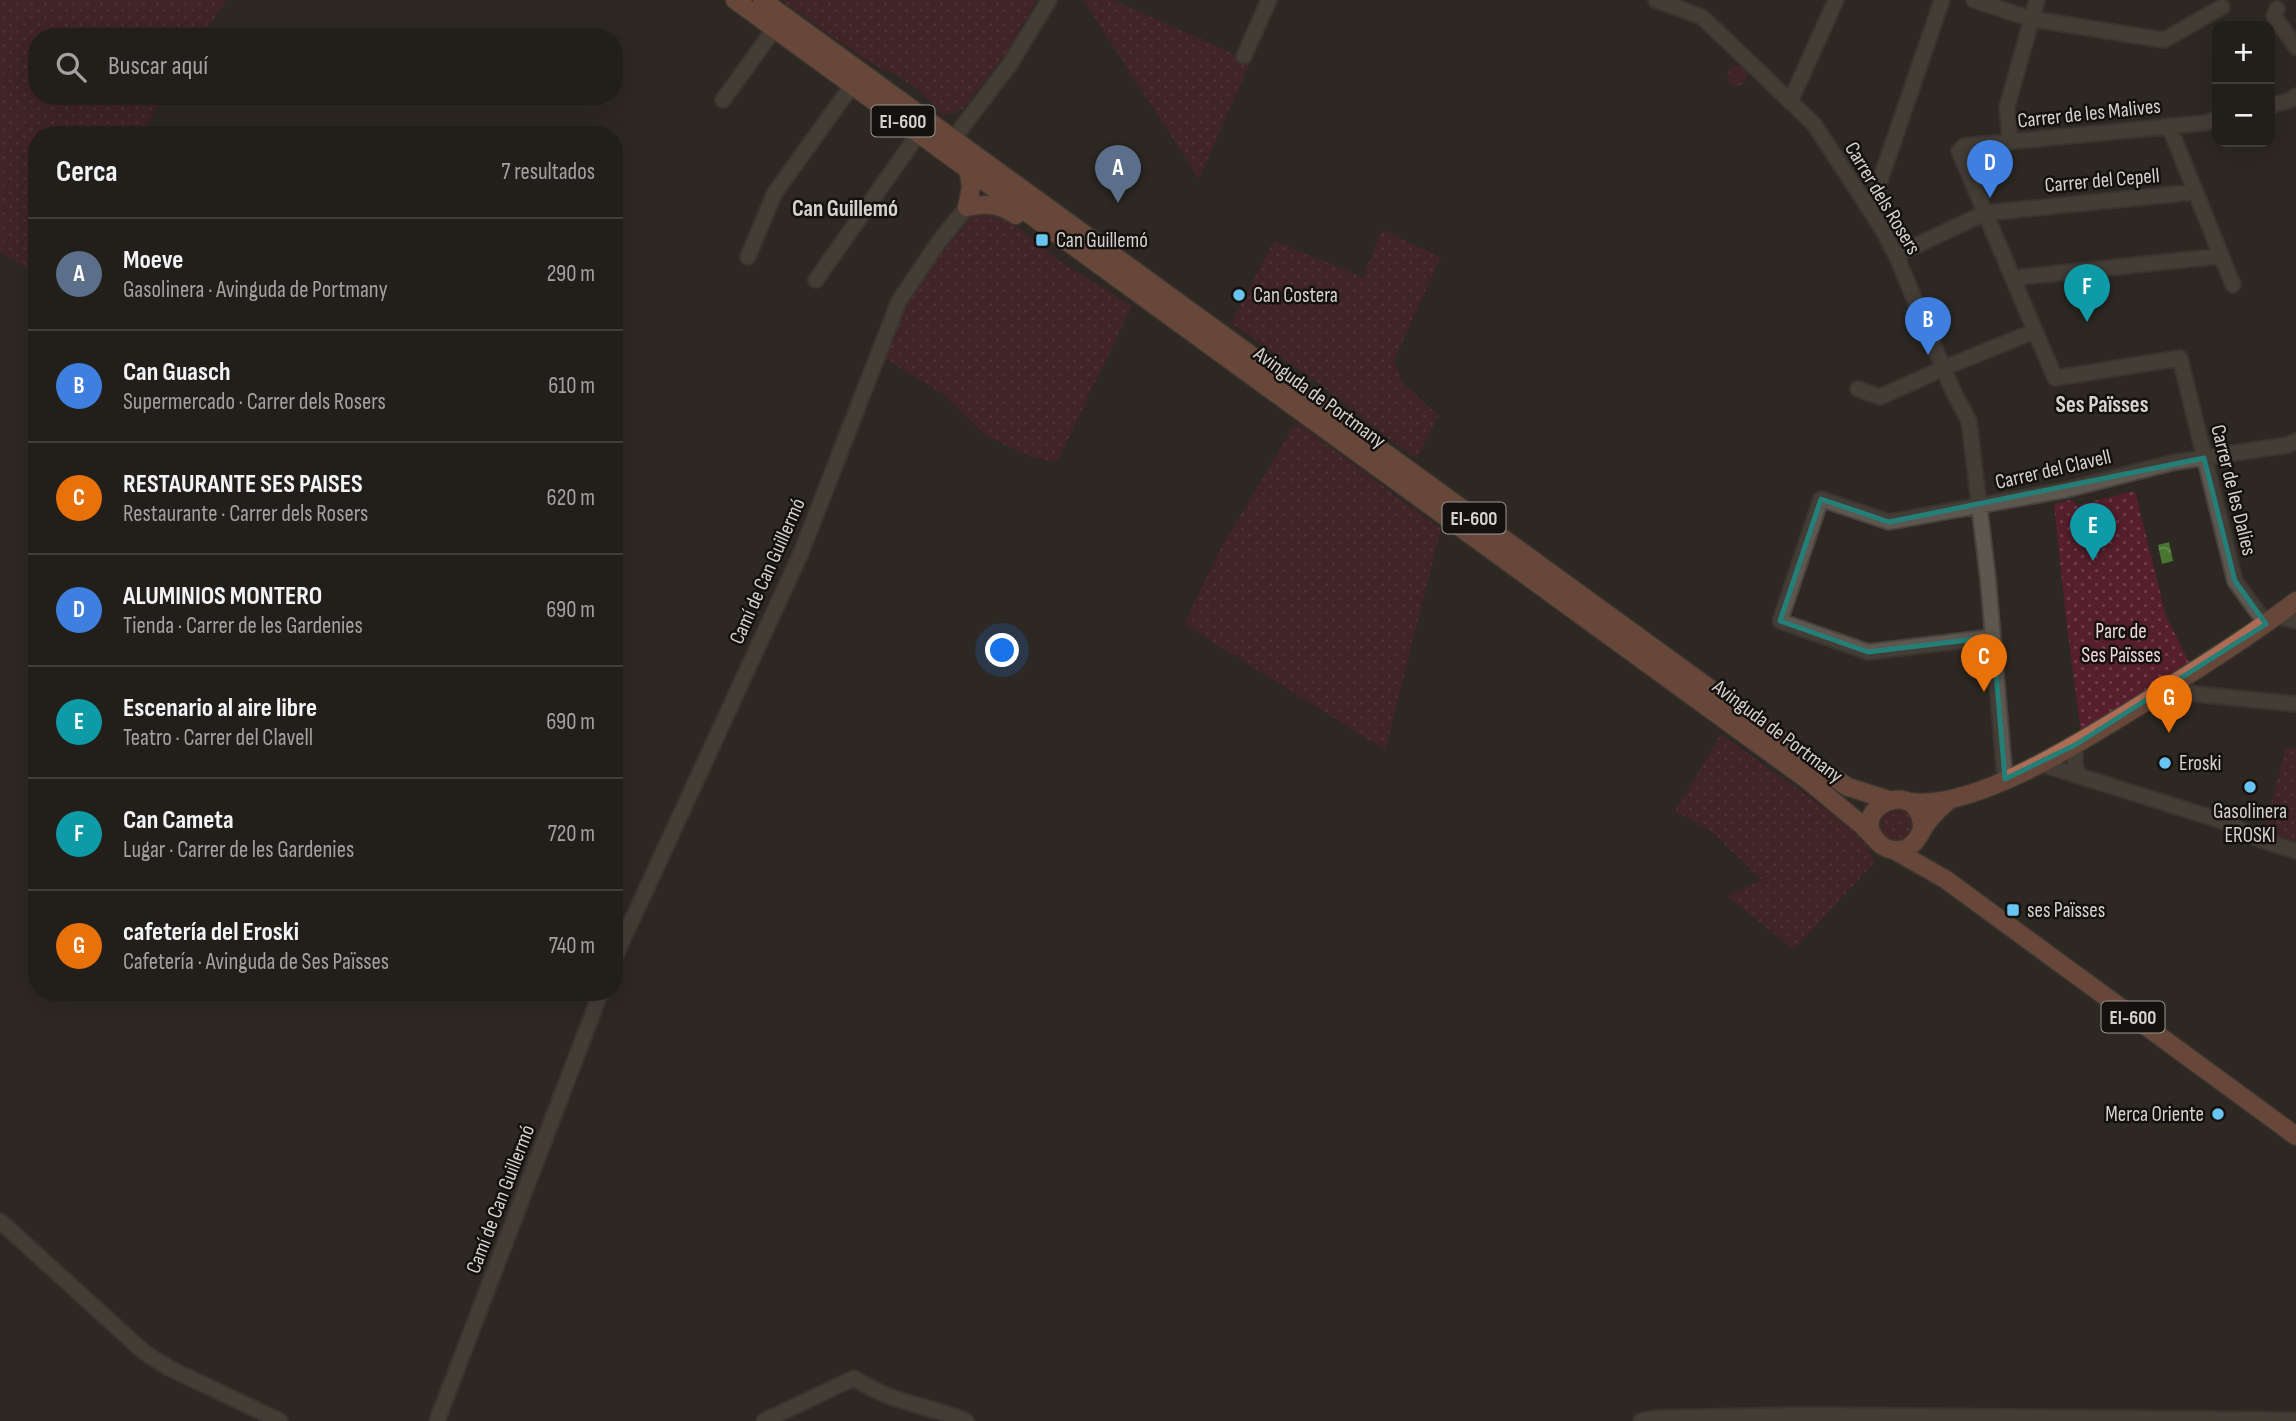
<!DOCTYPE html>
<html lang="es">
<meta charset="utf-8">
<style>
body{margin:0;font-family:"Sofia Sans Condensed",sans-serif;background:#2e2b27;color:#f1f3f6}
.controls{position:absolute;right:21px;top:21px;display:grid;overflow:hidden;border-radius:14px;box-shadow:0 7px 28px #0002}
.controls button{width:63px;height:63px;display:grid;place-items:center;padding:0;border:0;border-bottom:2px solid #3f3c39;background:#221e1a;color:#f1f3f6;font:35px sans-serif}
.you{position:absolute;left:1003px;top:651px;width:24px;height:24px;margin:-18px;border:5px solid #fff;border-radius:50%;background:#1a73e8;box-shadow:0 0 0 10px #1a73e833}
.badge{display:grid;place-items:center;width:46px;height:46px;border-radius:50%;background:#0b8043;color:#fff;font-size:23px;font-weight:700}
.pin{position:absolute;translate:-50% -58px;filter:drop-shadow(0 2px 4px #0008)}
.pin::after{content:'';position:absolute;top:37px;width:24px;height:21px;background:inherit;clip-path:polygon(0 0,100% 0,50% 100%)}
.list{margin:0;padding:0;list-style:none}
h2{display:flex;justify-content:space-between;align-items:center;height:91px;margin:0;padding:0 28px;font-size:30px}
h2 small{font-size:23px;font-weight:400;color:#a2a2a2}
.list li{display:grid;grid-template-columns:46px 1fr auto;gap:21px;align-items:center;box-sizing:border-box;height:112px;padding:0 28px;border-top:2px solid #3f3c39}
.list b{display:block;font-size:26px;white-space:nowrap}
.list p{margin:0;font-size:23px;white-space:nowrap;color:#a2a2a2}
.list em{font-size:23px;font-style:normal;color:#a2a2a2}
.icon{flex:none;width:38px;height:38px;fill:none;stroke:currentColor;stroke-width:2;stroke-linecap:round;stroke-linejoin:round}
.map{position:relative;flex:none;width:2296px;height:1421px;overflow:hidden}
.search{position:absolute;background:#221e1a;box-shadow:0 7px 28px #0002;left:28px;top:28px;width:595px;height:77px;display:flex;align-items:center;gap:18px;box-sizing:border-box;padding:0 24px;border-radius:28px;color:#a2a2a2;font-size:26px}
.panel{position:absolute;background:#221e1a;box-shadow:0 7px 28px #0002;left:28px;top:126px;width:595px;height:875px;border-radius:28px}
.map>svg:first-child{display:block}
.grass{fill:url(#grass-dots)}
.forest{fill:url(#forest-crowns)}
.pitch{fill:#571f2c}
.water{fill:url(#water-waves)}
.lines{fill:none;stroke-linecap:round;stroke-linejoin:round}
.minor-casing{stroke:#48433d;stroke-width:18}
.major-casing{stroke:#48433d;stroke-width:21}
.minor{stroke:#5d574f;stroke-width:14}
.major{stroke:#ad6d54;stroke-width:18}
.marked{fill:none;stroke:#237f78;stroke-width:5;stroke-linejoin:round}
.poi-dot{fill:#68c4f0;stroke:#14110f;stroke-width:2.5}
.labels{text-anchor:middle;stroke-width:5;stroke-linejoin:round;paint-order:stroke}
.shield{fill:#14110f;stroke:#9b9794;stroke-width:2}
.shield-label{font-size:19px;font-weight:bold;fill:#d5d1cd}
.street-label{font-size:21px;fill:#d5d1cd;stroke:#14110f}
.poi-label{font-size:21px;fill:#d5d1cd;stroke:#14110f;text-anchor:start}
.park-label{font-size:21px;fill:#efd6da;stroke:#14110f}
.neighbourhood-label{font-size:23px;font-weight:bold;fill:#d5d1cd;stroke:#14110f}
</style>
<div class="map">
<svg width="2296" height="1421" viewBox="0 0 2296 1421">
<defs>
<pattern id="grass-dots" width="8" height="8" patternUnits="userSpaceOnUse" patternTransform="scale(1.75)"><rect width="8" height="8" fill="#571f2c"/><path d="M2 2h.1M6 6h.1" fill="none" stroke="#6e3e49" stroke-width="1.8" stroke-linecap="round"/></pattern>
<pattern id="forest-crowns" width="20" height="18" patternUnits="userSpaceOnUse" patternTransform="scale(1.75)"><rect width="20" height="18" fill="#571f2c"/><path d="M2 6a3 3 0 1 1 6 0M12 15a3 3 0 1 1 6 0" fill="none" stroke="#6e3e49"/></pattern>
<pattern id="water-waves" width="16" height="10" patternUnits="userSpaceOnUse" patternTransform="scale(1.75)"><rect width="16" height="10" fill="#497531"/><path d="M0 5q4-4 8 0t8 0" fill="none" stroke="#6b8e57"/></pattern>
</defs>
<rect width="100%" height="100%" fill="#2e2822"/>
<path class="grass" d="M0 0H227L201 37H37V96H164L141 135H37V275L0 252Z
M781 0H1037L1007 52 963 109 943 116 920 91 895 74 872 64Z
M1083 0H1114L1247 60H1251L1199 179Z
M990 213 1005 217 1064 264 1132 306 1057 462 1034 458 986 436 943 394 885 359 908 304 937 258 973 215Z
M1382 230 1441 257 1394 361 1404 384 1439 416 1416 459 1319 384 1231 323 1274 241 1363 277Z
M1296 422 1441 529 1385 750 1184 624 1222 546Z
M2135 491 2166 616 2190 664 2081 732 2067 626 2054 504 2071 500 2077 505Z
M1721 734 1851 827C1863 838 1870 846 1874 863L1794 950 1727 896 1762 880 1711 831 1675 811Z
M2286 747 2296 748V845L2263 834Z
M1893 806 1912 812 1915 831 1901 843 1884 838 1878 828 1880 816Z"/>
<path class="forest" d="M1727 76a10 10 0 1 1 20 0a10 10 0 1 1-20 0Z"/>
<path class="pitch" d="M2110 631 2129 637 2125 647 2107 641Z"/>
<path class="water" d="M2169 542 2173 561 2162 564 2158 545Z"/>
<g class="lines">
<g class="minor-casing">
<path id="minor" d="M1656 0 1702 17 1814 124 1881 227 1896 255 1953 391 1969 421 1988 579 2005 779
M1974 0 2031 19 2164 40 2222 7
M2277 9 2274 16 2296 47
M1244 56 1269 0
M723 100 775 28
M1790 102 1836 0
M2270 106 2290 100 2296 96
M2217 119 2205 123 1964 146 1959 151 2055 378 2180 358 2235 581 2266 624
M2169 126 2233 285
M954 138 1010 64 1049 0
M2010 142 2007 107 2037 0
M1870 210 1942 0
M1896 255 1985 213 2196 192
M748 257 774 194 853 84
M2013 278 2221 256
M816 280 919 133
M1858 389 1880 397 1944 368 2035 331
M2277 616 2296 621
M1993 637 1868 652 1780 621 1821 499 1889 522 2065 490 2175 462 2288 445 2296 441
M2168 687 2196 694 2296 704
M2075 745V764L2079 776
M2041 764 2222 821 2264 841 2296 851
M614 959 801 553 899 301 938 243 967 207
M0 1221 145 1353 169 1368 280 1421
M437 1421 601 992
M764 1421 854 1378C893 1404 925 1404 966 1421
M1641 1421 1656 1418 1802 1415 2296 1420"/>
</g>
<g class="major-casing">
<path id="major" d="M735 0 1809 781 1863 826 1873 837
M762 0 1819 768 1848 787 1889 800
M968 169 971 187 967 207C986 203 1000 204 1016 215
M1909 802C1977 811 2092 735 2150 699 2199 668 2249 637 2296 601
M1922 829C1922 774 1846 807 1877 841 1883 848 1892 851 1901 850 1917 847 1920 831 1929 820 1935 813 1941 807 1948 801
M1894 850 1945 879 2296 1136"/>
</g>
<use href="#minor" class="minor"/>
<use href="#major" class="major"/>
</g>
<path d="M0 0H2296V1421H0ZM2204 458 2235 581 2266 624 2075 745 2005 779 1993 637 1868 652 1780 621 1821 499 1889 522Z" fill="#2e2822" fill-opacity=".55" fill-rule="evenodd"/>
<path class="marked" d="M2204 458 2235 581 2266 624 2075 745 2005 779 1993 637 1868 652 1780 621 1821 499 1889 522Z"/>
<g class="poi-dot">
<rect x="1035" y="233" width="14" height="14" rx="3.5"/>
<circle cx="1239" cy="295" r="7"/>
<circle cx="2165" cy="763" r="7"/>
<circle cx="2250" cy="787" r="7"/>
<rect x="2006" y="903" width="14" height="14" rx="3.5"/>
<circle cx="2218" cy="1114" r="7"/>
</g>
<g class="labels">
<g class="shield">
<rect x="871.5" y="105.5" width="63" height="31" rx="5"/>
<rect x="1442.5" y="502.5" width="63" height="31" rx="5"/>
<rect x="2101.5" y="1001.5" width="63" height="31" rx="5"/>
</g>
<g class="shield-label">
<text x="903" y="128">EI-600</text>
<text x="1474" y="525">EI-600</text>
<text x="2133" y="1024">EI-600</text>
</g>
<g class="street-label">
<text transform="translate(2089 113) rotate(-6)" y="7">Carrer de les Malives</text>
<text transform="translate(2102 180) rotate(-5)" y="7">Carrer del Cepell</text>
<text transform="translate(1883 198) rotate(59)" y="7">Carrer dels Rosers</text>
<text transform="translate(1320 397) rotate(36)" y="7">Avinguda de Portmany</text>
<text transform="translate(2053 469) rotate(-13)" y="7">Carrer del Clavell</text>
<text transform="translate(2234 490) rotate(76)" y="7">Carrer de les Dalies</text>
<text transform="translate(767 571) rotate(-66)" y="7">Camí de Can Guillermó</text>
<text transform="translate(1778 731) rotate(37)" y="7">Avinguda de Portmany</text>
<text transform="translate(500 1199) rotate(-69)" y="7">Camí de Can Guillermó</text>
</g>
<g class="poi-label">
<text x="1056" y="247">Can Guillemó</text>
<text x="1253" y="302">Can Costera</text>
<text x="2179" y="770">Eroski</text>
<text x="2250" y="818" text-anchor="middle">Gasolinera<tspan x="2250" dy="24">EROSKI</tspan></text>
<text x="2027" y="917">ses Païsses</text>
<text x="2204" y="1121" text-anchor="end">Merca Oriente</text>
</g>
<g class="park-label">
<text x="2121" y="638">Parc de<tspan x="2121" dy="24">Ses Païsses</tspan></text>
</g>
<g class="neighbourhood-label">
<text x="845" y="216">Can Guillemó</text>
<text x="2102" y="412">Ses Païsses</text>
</g>
</g>
</svg>
<div class="controls">
<button>+</button>
<button>−</button>
</div>
<div class="you"></div>
<div class="pin badge" style="left:1118px;top:203px;background:#5c6f8a">A</div>
<div class="pin badge" style="left:1928px;top:355px;background:#3f7fe0">B</div>
<div class="pin badge" style="left:1984px;top:692px;background:#e8710a">C</div>
<div class="pin badge" style="left:1990px;top:198px;background:#3f7fe0">D</div>
<div class="pin badge" style="left:2093px;top:561px;background:#0f9aa8">E</div>
<div class="pin badge" style="left:2087px;top:322px;background:#0f9aa8">F</div>
<div class="pin badge" style="left:2169px;top:733px;background:#e8710a">G</div>
<div class="search"><svg class="icon" aria-label="search" viewBox="0 0 24 24"><circle cx="10" cy="10" r="6"/><path d="M15 15l6 6"/></svg>Buscar aquí</div>
<section class="panel">
<h2>Cerca<small>7 resultados</small></h2>
<ul class="list">
<li><span class="badge" style="background:#5c6f8a">A</span><div><b>Moeve</b><p>Gasolinera · Avinguda de Portmany</p></div><em>290 m</em></li>
<li><span class="badge" style="background:#3f7fe0">B</span><div><b>Can Guasch</b><p>Supermercado · Carrer dels Rosers</p></div><em>610 m</em></li>
<li><span class="badge" style="background:#e8710a">C</span><div><b>RESTAURANTE SES PAISES</b><p>Restaurante · Carrer dels Rosers</p></div><em>620 m</em></li>
<li><span class="badge" style="background:#3f7fe0">D</span><div><b>ALUMINIOS MONTERO</b><p>Tienda · Carrer de les Gardenies</p></div><em>690 m</em></li>
<li><span class="badge" style="background:#0f9aa8">E</span><div><b>Escenario al aire libre</b><p>Teatro · Carrer del Clavell</p></div><em>690 m</em></li>
<li><span class="badge" style="background:#0f9aa8">F</span><div><b>Can Cameta</b><p>Lugar · Carrer de les Gardenies</p></div><em>720 m</em></li>
<li><span class="badge" style="background:#e8710a">G</span><div><b>cafetería del Eroski</b><p>Cafetería · Avinguda de Ses Païsses</p></div><em>740 m</em></li>
</ul>
</section>
</div>
